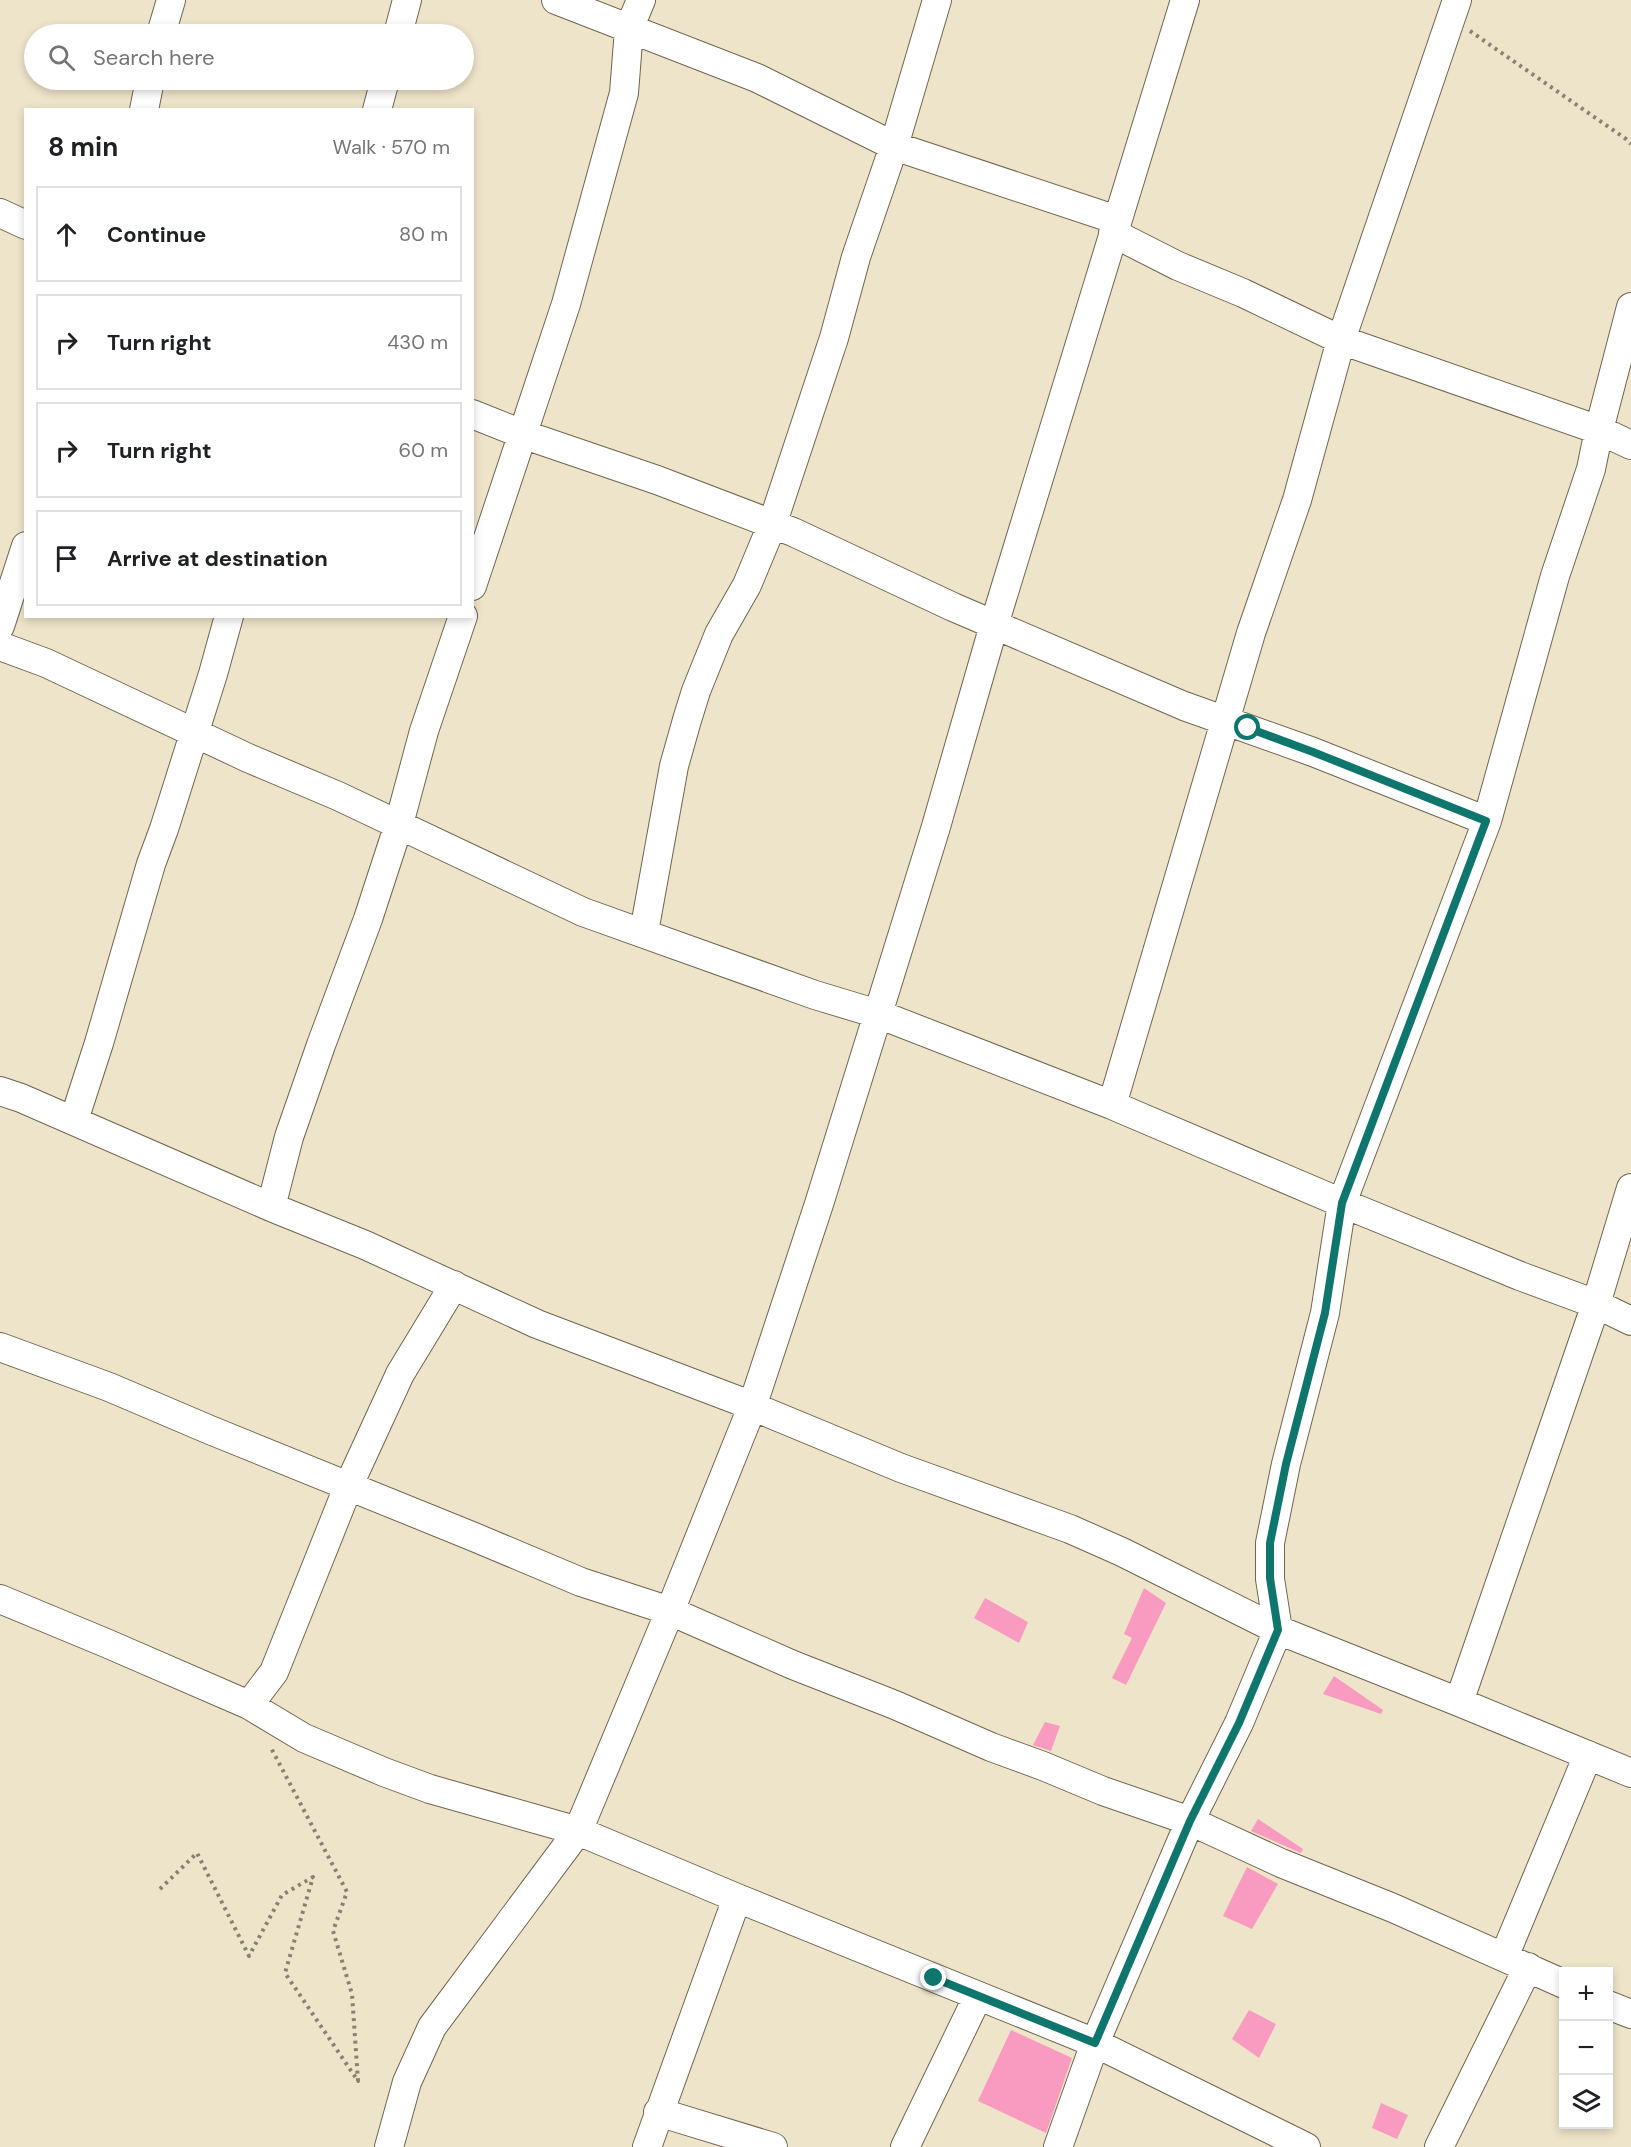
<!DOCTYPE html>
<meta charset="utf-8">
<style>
body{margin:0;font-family:"DM Sans",sans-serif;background:#f2f2f2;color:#202124}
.controls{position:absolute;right:18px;bottom:18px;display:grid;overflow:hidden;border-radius:0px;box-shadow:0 3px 9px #0003}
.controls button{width:54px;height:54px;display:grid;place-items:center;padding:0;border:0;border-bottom:2px solid #e0e0e0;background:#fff;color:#202124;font:30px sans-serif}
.stop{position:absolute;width:18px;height:18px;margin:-14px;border:4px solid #0f766e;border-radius:50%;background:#fff}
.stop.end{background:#0f766e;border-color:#fff;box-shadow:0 2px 6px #0008}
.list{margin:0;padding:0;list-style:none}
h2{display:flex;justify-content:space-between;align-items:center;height:78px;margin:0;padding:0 24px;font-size:26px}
h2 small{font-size:20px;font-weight:400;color:#757577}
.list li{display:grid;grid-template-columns:39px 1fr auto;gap:18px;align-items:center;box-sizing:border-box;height:96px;margin:0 12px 12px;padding:0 12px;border:2px solid #e0e0e0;border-radius:0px}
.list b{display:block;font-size:22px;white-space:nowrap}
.list em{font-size:20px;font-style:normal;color:#757577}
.icon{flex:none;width:33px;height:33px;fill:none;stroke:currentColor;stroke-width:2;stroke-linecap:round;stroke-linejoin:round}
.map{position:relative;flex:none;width:1631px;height:2147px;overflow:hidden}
.search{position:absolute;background:#fff;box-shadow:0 3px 9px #0003;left:24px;top:24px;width:450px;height:66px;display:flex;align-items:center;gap:15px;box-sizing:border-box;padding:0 21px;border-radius:33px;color:#757577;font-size:22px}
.panel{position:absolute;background:#fff;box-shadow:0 3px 9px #0003;left:24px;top:108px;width:450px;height:510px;border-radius:0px}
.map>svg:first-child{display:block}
.building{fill:#f99ac0}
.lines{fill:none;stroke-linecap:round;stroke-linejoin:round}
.minor-casing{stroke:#6f6650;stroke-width:30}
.path{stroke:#888270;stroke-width:4;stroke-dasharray:3 4.5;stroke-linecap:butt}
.minor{stroke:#fff;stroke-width:28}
.route{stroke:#0f766e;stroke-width:8}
</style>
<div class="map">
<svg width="1631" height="2147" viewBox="0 0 1631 2147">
<rect width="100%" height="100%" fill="#eee4ca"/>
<path class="building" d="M1144 1588 1166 1603 1126 1685 1112 1678 1132 1638 1124 1634Z
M985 1598 1028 1622 1019 1643 974 1618Z
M1334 1676 1383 1710 1381 1714 1323 1694Z
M1045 1722 1060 1726 1051 1751 1033 1745Z
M1258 1819 1303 1849 1301 1853 1251 1831Z
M1247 1867 1278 1884 1252 1929 1223 1916Z
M1249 2010 1276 2024 1259 2058 1232 2039Z
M1011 2030 1072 2058 1046 2133 978 2101Z
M1381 2103 1408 2115 1397 2139 1372 2128Z"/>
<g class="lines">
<g class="minor-casing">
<path id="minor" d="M556 0 757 78 894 146 1117 220
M161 34 171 0
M398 34 407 0
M144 110 150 80
M377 110 385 80
M0 213 26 225
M1113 233 1178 266 1243 293 1341 340 1599 430 1631 445
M472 414 522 434 657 480 793 532 953 607 1184 706 1313 752 1487 821
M472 586 566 304 624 93 629 29 641 0
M0 626 26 546
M0 646 46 663 248 758 338 796 583 912 815 995 878 1014 1112 1105 1342 1203 1520 1276 1596 1304 1631 1321
M644 932 674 766 687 720 696 691 719 634 747 585 772 525 834 338 856 257 894 146 937 0
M0 1091 21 1098 271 1207 365 1245 537 1324 737 1400 901 1468 1070 1529 1122 1552 1278 1630 1459 1702 1631 1773
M1112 1105 1251 633 1297 500 1341 340 1457 0
M74 1120 99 1043 151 864 164 829 213 674 229 616
M271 1207 289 1137 321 1045 368 919 399 824 424 731 463 616
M0 1347 109 1387 210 1430 474 1537 581 1582 670 1611 793 1665 895 1705 991 1747 1043 1766 1103 1791 1190 1821 1281 1863 1393 1908 1564 1984
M0 1599 106 1643 249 1705 304 1738 384 1772 430 1789 578 1831 737 1898 1095 2043 1306 2147
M1459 1702 1596 1304 1631 1188
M249 1705 274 1672 348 1487 400 1374 454 1285
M1504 1957 1588 1755
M1608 2005 1631 2014
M658 2112 773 2147
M389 2147 407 2082 432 2027 578 1831 670 1611 752 1407 819 1204 935 830 994 625 1185 0
M647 2147 737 1898
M905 2147 978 1996
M1058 2147 1095 2043 1190 1821 1239 1723 1278 1630 1270 1579V1543L1286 1464 1325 1313 1342 1203 1487 821 1555 576 1591 469 1599 430 1631 307
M1439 2147 1528 1967"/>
</g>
<path class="path" d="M1470 31 1626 139 1631 144
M160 1889 197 1853 249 1956 282 1895 313 1877 285 1973 358 2081 352 1994 333 1931 347 1892 270 1746"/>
<use href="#minor" class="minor"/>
</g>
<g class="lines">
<path class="route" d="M934 1978 1095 2043 1190 1821 1239 1723 1278 1630 1270 1578V1543L1286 1464 1325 1313 1342 1203 1486 821 1313 752 1248 728"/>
</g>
</svg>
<div class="controls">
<button>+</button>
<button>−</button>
<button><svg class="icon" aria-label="layers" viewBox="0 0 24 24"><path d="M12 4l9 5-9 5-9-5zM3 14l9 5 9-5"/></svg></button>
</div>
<div class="stop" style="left:1248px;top:728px"></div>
<div class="stop end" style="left:934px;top:1978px"></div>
<div class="search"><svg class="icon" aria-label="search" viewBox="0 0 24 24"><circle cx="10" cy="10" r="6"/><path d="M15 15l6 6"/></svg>Search here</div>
<section class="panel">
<h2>8 min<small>Walk · 570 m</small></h2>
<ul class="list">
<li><svg class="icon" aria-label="ahead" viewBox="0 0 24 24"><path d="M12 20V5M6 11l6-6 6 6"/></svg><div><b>Continue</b></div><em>80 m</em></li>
<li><svg class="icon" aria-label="right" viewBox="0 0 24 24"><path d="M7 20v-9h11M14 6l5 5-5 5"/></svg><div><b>Turn right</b></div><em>430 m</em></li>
<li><svg class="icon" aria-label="right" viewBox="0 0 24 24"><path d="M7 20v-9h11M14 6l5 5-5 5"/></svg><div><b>Turn right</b></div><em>60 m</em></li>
<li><svg class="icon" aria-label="arrive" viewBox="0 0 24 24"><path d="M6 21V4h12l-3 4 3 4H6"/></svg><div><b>Arrive at destination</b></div></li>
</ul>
</section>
</div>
